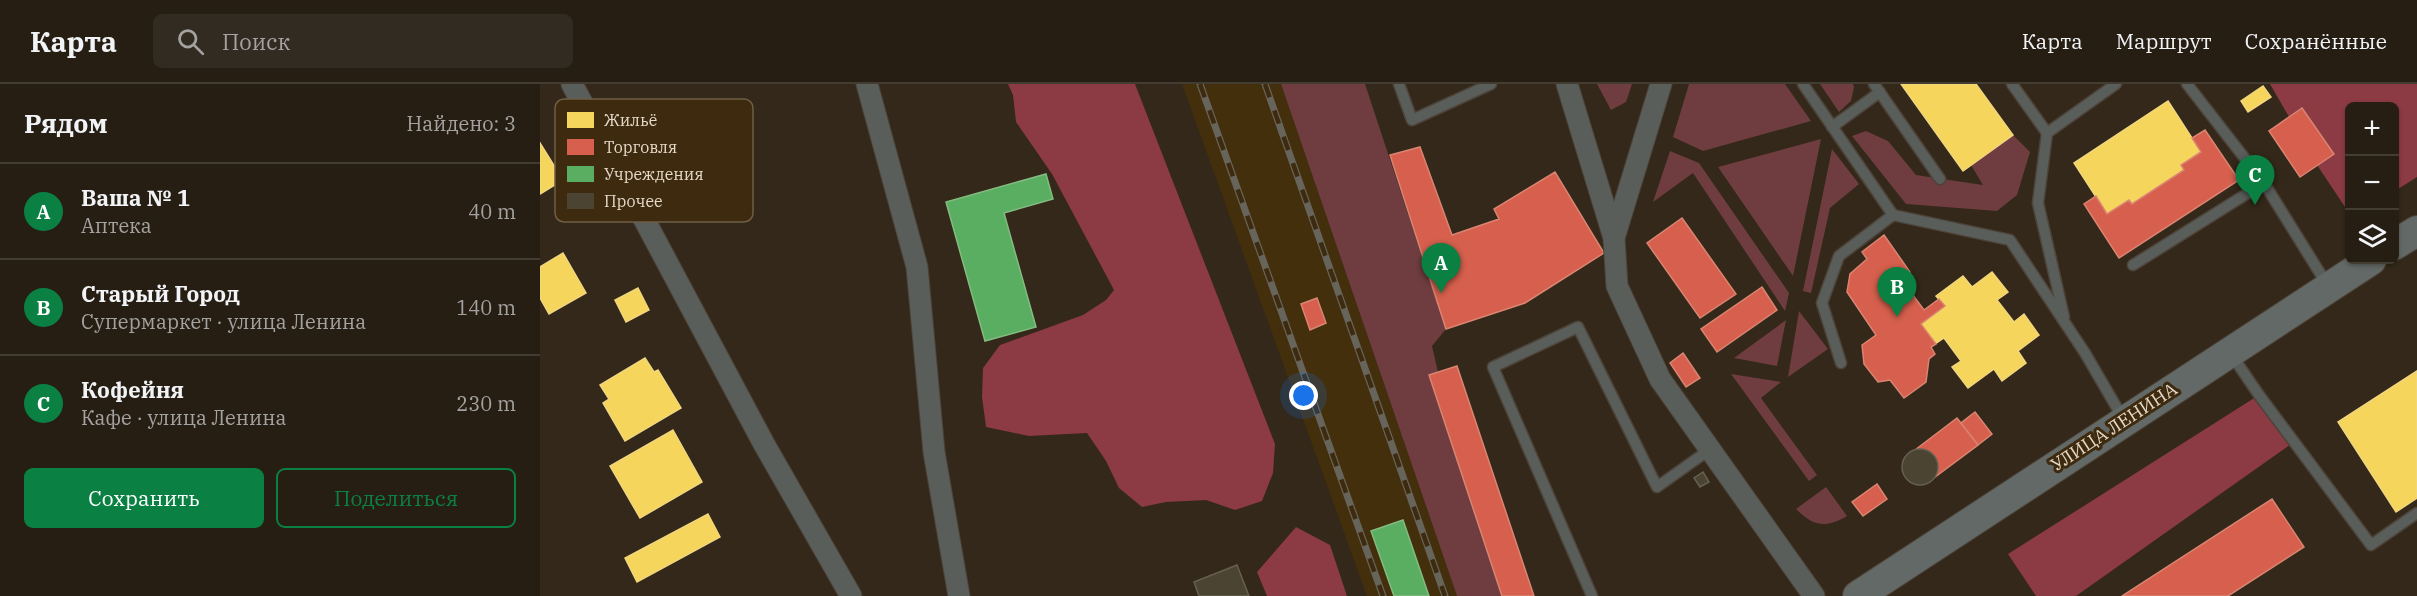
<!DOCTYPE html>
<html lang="ru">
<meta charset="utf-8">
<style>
body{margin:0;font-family:"IBM Plex Serif",serif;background:#322b21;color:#f1f3f6}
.controls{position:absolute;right:18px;top:18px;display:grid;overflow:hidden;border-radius:9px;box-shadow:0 2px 4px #0004}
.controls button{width:54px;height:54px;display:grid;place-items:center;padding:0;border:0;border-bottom:2px solid #423c33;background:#261e13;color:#f1f3f6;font:30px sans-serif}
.you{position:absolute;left:764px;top:312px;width:21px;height:21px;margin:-15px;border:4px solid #fff;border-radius:50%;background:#1a73e8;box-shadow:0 0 0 9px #1a73e833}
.badge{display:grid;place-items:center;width:39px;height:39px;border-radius:50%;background:#0b8043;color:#fff;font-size:20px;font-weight:700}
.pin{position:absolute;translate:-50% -50px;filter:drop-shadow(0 2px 3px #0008)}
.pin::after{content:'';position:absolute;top:32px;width:21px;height:18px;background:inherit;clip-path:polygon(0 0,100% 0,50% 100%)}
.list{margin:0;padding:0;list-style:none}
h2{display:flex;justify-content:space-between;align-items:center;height:78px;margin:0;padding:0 24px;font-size:26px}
h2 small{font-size:20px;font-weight:400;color:#a4a2a0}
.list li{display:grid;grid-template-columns:39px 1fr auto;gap:18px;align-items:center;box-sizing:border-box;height:96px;padding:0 24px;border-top:2px solid #423c33}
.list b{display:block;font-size:22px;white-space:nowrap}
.list p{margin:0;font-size:20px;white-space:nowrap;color:#a4a2a0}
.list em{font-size:20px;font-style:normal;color:#a4a2a0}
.actions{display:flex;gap:12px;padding:18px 24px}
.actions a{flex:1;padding:14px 0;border:2px solid #0b8043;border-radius:9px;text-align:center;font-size:21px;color:#0b8043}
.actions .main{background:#0b8043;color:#fff}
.icon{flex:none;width:33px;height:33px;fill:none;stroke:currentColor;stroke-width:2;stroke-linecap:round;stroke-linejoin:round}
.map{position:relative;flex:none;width:1877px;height:512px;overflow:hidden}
header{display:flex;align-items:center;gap:36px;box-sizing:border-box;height:84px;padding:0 30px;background:#261e13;border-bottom:2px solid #423c33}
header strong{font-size:28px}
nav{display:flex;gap:33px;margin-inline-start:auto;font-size:21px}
.search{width:420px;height:54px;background:#322b21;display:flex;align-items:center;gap:15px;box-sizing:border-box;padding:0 21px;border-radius:9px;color:#a4a2a0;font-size:22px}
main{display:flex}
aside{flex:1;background:#261e13}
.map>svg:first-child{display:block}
.built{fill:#442f0d}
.green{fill:#6f3d3f}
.forest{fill:#8c3a43}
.homes{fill:#f6d55c;stroke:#f1d67d;stroke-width:1.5}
.shops{fill:#d6604d;stroke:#da8472;stroke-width:1.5}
.public{fill:#5aae61;stroke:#84bb80;stroke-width:1.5}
.building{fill:#4c4433;stroke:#666052;stroke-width:1.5}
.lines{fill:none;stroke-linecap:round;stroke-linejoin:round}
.lane-casing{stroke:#4d4338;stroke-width:13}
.street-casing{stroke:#4d4338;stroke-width:23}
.secondary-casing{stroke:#4d4338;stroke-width:32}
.lane{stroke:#595e5b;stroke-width:10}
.street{stroke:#595e5b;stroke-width:21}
.secondary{stroke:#636966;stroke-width:30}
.rail-casing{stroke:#66645b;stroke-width:7}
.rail{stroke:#3e2a0e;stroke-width:4.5;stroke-dasharray:14;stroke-linecap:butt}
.labels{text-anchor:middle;stroke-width:6;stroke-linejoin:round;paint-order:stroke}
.street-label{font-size:18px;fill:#e5d9c9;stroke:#3e2a0e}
.key{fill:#3e2a0e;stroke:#705f46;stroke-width:1.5}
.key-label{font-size:16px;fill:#e5d9c9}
</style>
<header>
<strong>Карта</strong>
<div class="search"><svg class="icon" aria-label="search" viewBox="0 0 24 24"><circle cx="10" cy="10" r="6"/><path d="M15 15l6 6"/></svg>Поиск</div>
<nav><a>Карта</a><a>Маршрут</a><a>Сохранённые</a></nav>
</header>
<main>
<aside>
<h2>Рядом<small>Найдено: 3</small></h2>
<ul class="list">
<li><span class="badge">A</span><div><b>Ваша № 1</b><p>Аптека</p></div><em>40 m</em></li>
<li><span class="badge">B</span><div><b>Старый Город</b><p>Супермаркет · улица Ленина</p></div><em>140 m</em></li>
<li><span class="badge">C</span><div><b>Кофейня</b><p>Кафе · улица Ленина</p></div><em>230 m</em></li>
</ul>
<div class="actions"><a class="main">Сохранить</a><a>Поделиться</a></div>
</aside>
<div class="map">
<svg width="1877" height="512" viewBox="0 0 1877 512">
<rect width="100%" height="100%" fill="#332819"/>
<path class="built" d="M642 0H741L917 512H827Z"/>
<path class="green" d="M741 0H825L906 245 892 262 898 288 889 291 962 512H917Z
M1057 0H1092L1086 18 1071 26Z
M1149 0H1245L1271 37 1163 67 1133 53Z
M1280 0H1313L1314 3 1311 17 1299 28Z
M1326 47 1348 57 1376 91 1443 101 1431 81 1473 51 1490 68 1477 111 1457 127 1366 120 1312 52Z
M1281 55 1253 192 1178 83Z
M1292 65 1319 100 1290 124 1271 209 1263 207Z
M1130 67 1159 79 1249 209 1245 227 1153 89 1113 118Z
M1259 227 1288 265 1248 293Z
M1246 236 1237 282 1194 274Z
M1191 290 1241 298 1221 314 1277 391 1269 397Z
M1286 403 1307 432C1285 445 1273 442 1256 425Z"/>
<path class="forest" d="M468 0H595L735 360 733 389 722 417 695 426 666 416 626 418 602 423 579 404 566 377 547 349 489 352 446 343 442 313 443 284 460 261 543 231 566 216 574 206 512 90 476 38 473 11Z
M1730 0H1877V93L1855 107 1854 22H1810L1809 129 1777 81 1793 70 1763 25 1749 33Z
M1719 311 1754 358 1536 512H1496L1468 470Z
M756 443 790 461 807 512H727L717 488Z"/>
<path class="homes" d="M1361 0H1436L1473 51 1423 87Z
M1723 2 1731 13 1708 28 1701 17Z
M1628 17 1661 68 1641 81 1644 86 1592 120 1589 116 1567 130 1534 79Z
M0 59 23 96 0 110Z
M23 169 46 209 9 230 0 214V183Z
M1452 188 1468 208 1457 216 1474 238 1484 230 1499 251 1478 267 1486 279 1462 297 1454 285 1428 304 1412 283 1421 277 1404 254 1395 260 1381 240 1405 222 1396 212 1423 192 1432 203Z
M98 204 109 226 86 238 75 216Z
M105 274 114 288 118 286 141 324 85 357 63 319 69 315 60 301Z
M1877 287V414L1856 428 1798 338Z
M133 346 162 398 100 434 70 382Z
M168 430 180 453 97 498 85 474Z"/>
<path class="shops" d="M1762 24 1794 70 1760 93 1729 47Z
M1665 46 1699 96 1579 174 1544 120 1556 112 1567 130 1589 116 1592 120 1644 86 1641 81 1661 68 1652 54Z
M880 63 912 151 959 135 954 125 1015 88 1064 169 985 219 906 245 850 71Z
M1142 134 1196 210 1160 234 1107 159Z
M1344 151 1370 188 1361 195 1384 226 1399 215 1405 222 1381 240 1396 260 1391 263 1395 270 1389 275 1386 298 1364 314 1350 296 1338 298 1324 280 1322 261 1336 251 1307 208 1310 190 1327 175 1322 168Z
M1222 203 1237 226 1177 268 1161 245Z
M777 214 786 239 770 246 761 220Z
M1143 269 1160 294 1146 303 1130 279Z
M917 282 994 512H962L889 291Z
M1435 328 1452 350 1438 361 1421 339Z
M1417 334 1438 361 1395 393 1398 383 1394 372 1385 366H1375Z
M1337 400 1347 415 1323 432 1312 418Z
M1732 415 1764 463 1688 512H1582Z"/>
<path class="public" d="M506 90 513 115 464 129 496 243 445 257 406 118Z
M863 436 889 512H854L831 447Z"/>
<path class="building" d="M1362 383a18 18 0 1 1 36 0a18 18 0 1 1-36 0Z
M1163 388 1169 398 1160 403 1154 394Z
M697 481 709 512H659L654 498Z"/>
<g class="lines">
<g class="lane-casing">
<path id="lane" d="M859 0 872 36 951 0
M1263 0 1353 131 1470 156 1545 269 1584 336
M1334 0 1400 95
M1472 0 1507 49 1498 119 1524 233
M1647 0 1724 99 1788 202
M1292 43 1340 8
M1507 49 1576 0
M1593 181 1724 99
M1691 270 1719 311 1831 461 1877 429
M1301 279 1282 219 1299 172 1353 131
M1052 512 953 283 1038 243 1117 403 1169 366"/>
</g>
<g class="street-casing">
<path id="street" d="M32 0 224 360 311 512
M327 0 377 183 394 368 419 512
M1027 0 1074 154
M1121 0 1074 154 1077 202 1120 295 1274 512"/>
</g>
<g class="secondary-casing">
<path id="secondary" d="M1854 161 1877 147
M1318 512 1831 176"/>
</g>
<use href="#lane" class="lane"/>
<use href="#street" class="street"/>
<use href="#secondary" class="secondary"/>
<g class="rail-casing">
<path id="rail" d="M660 0 843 512
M725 0 905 512"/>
</g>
<use href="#rail" class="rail"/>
</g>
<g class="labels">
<g class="street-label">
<text transform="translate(1574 343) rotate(-33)" y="6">УЛИЦА ЛЕНИНА</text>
</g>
</g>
<rect x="15" y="15" width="198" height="123" rx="9" class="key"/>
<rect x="27" y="28" width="27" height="16" fill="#f6d55c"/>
<rect x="27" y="55" width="27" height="16" fill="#d6604d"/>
<rect x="27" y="82" width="27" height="16" fill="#5aae61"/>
<rect x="27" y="109" width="27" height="16" fill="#4c4433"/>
<g class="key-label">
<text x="64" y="42">Жильё</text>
<text x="64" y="69">Торговля</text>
<text x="64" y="96">Учреждения</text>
<text x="64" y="123">Прочее</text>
</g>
</svg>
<div class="controls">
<button>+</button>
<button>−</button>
<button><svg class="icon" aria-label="layers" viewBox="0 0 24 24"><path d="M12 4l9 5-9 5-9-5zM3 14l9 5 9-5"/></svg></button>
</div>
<div class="you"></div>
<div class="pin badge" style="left:901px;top:209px">A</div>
<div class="pin badge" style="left:1357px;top:233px">B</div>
<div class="pin badge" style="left:1715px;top:121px">C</div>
</div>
</main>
